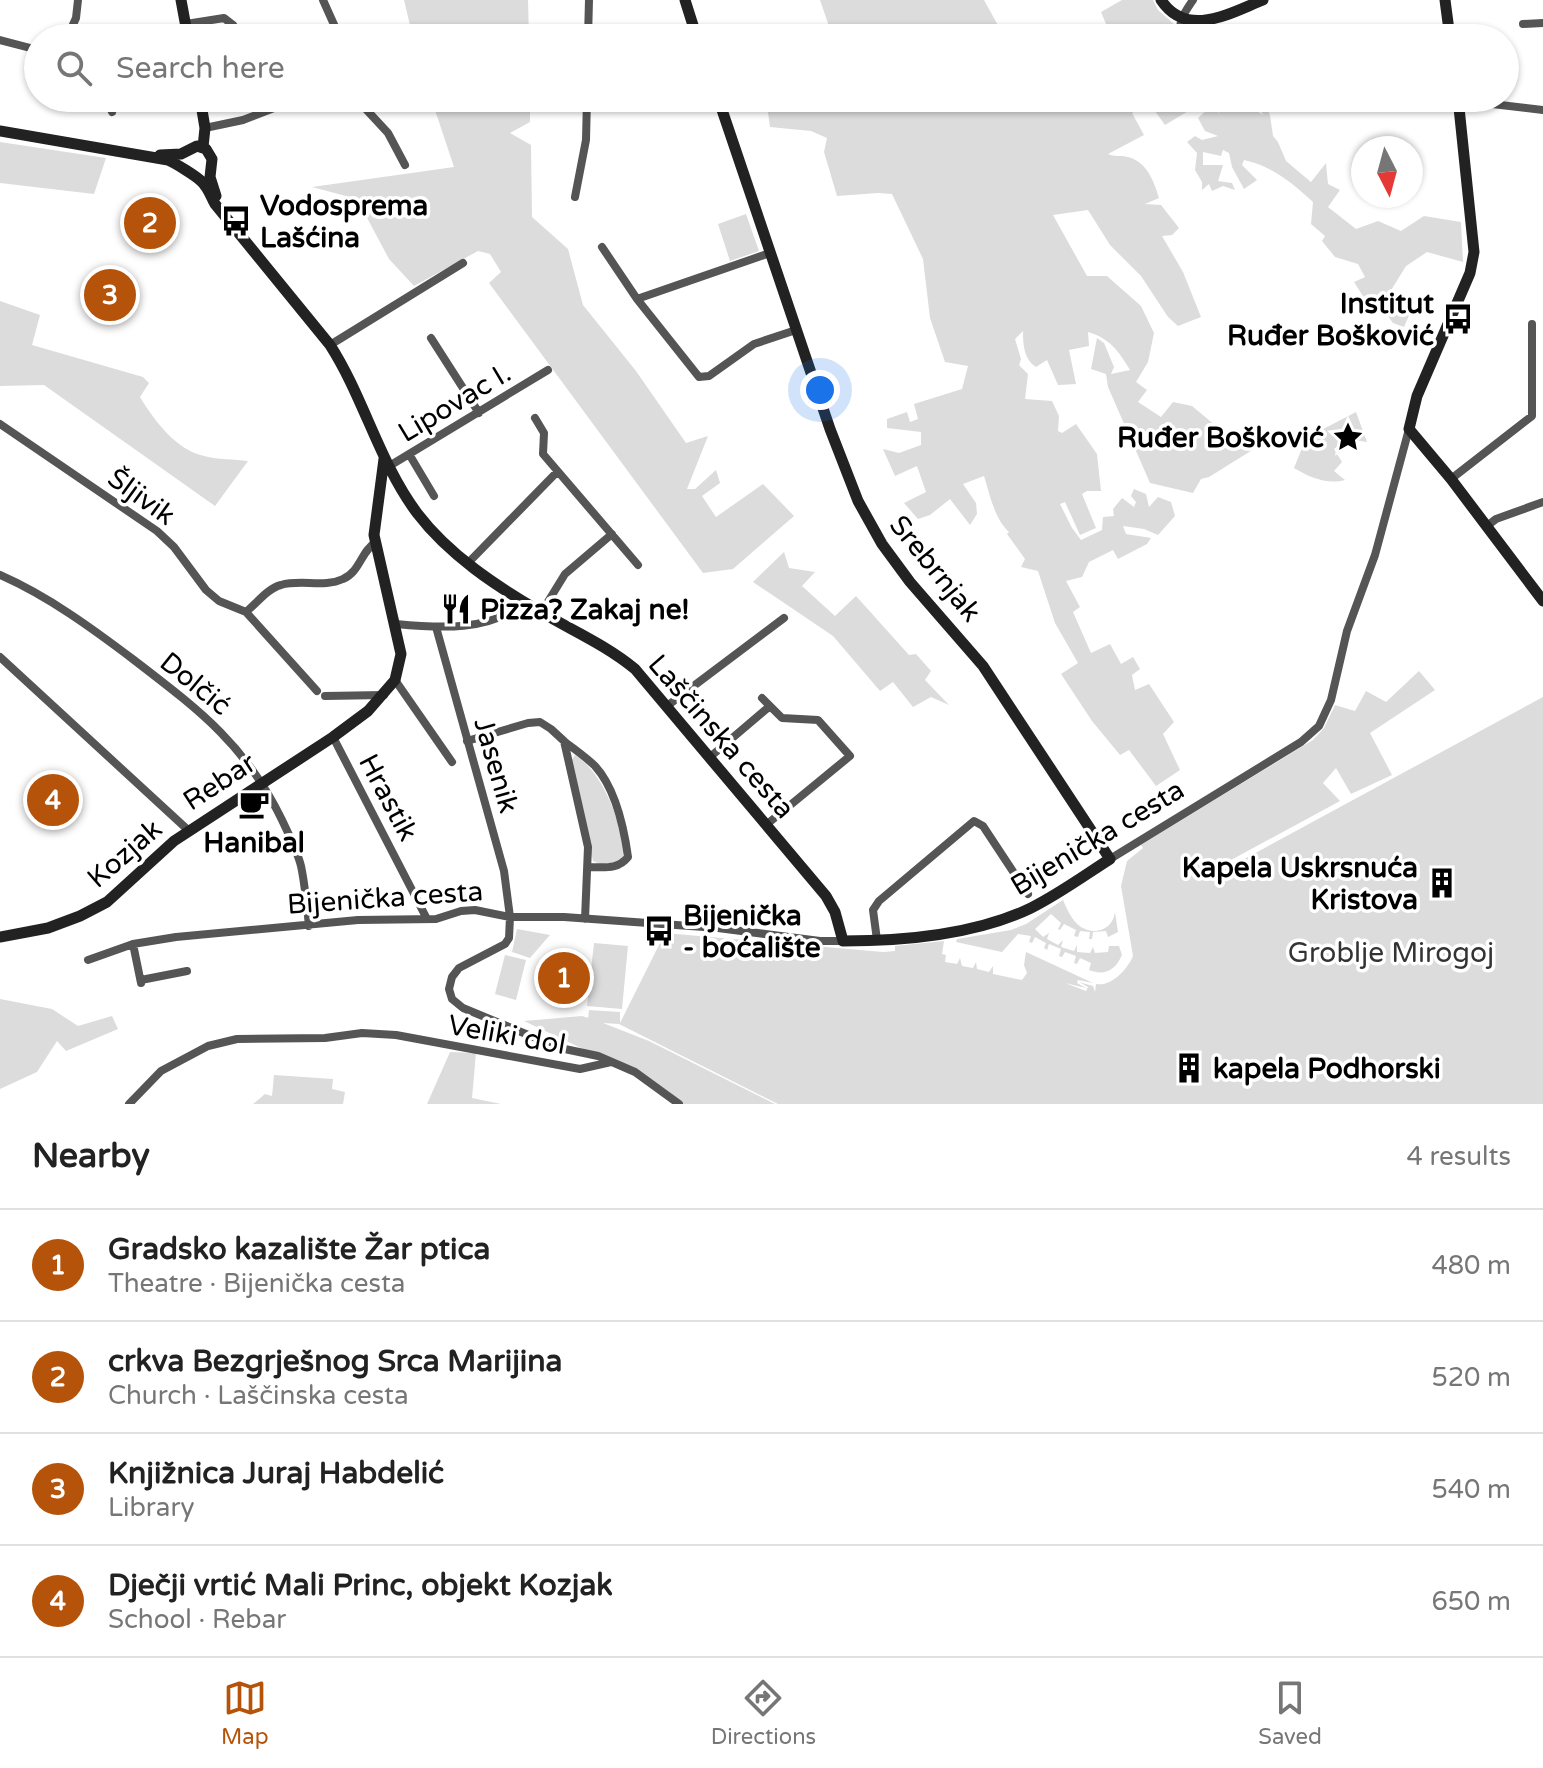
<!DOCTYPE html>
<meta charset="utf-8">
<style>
body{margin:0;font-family:"Varela Round",sans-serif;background:#f2f2f2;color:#222}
.compass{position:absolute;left:1351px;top:136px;width:72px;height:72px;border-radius:50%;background:#fff;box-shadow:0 2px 6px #0004;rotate:174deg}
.you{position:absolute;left:820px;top:390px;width:28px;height:28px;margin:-20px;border:6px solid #fff;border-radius:50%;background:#1a73e8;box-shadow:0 0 0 12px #1a73e833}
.badge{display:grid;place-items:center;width:52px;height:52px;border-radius:50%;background:#b45309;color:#fff;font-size:26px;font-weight:700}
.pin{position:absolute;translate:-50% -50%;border:4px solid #fff;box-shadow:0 2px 8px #0006}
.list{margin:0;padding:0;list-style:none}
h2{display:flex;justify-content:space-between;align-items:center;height:104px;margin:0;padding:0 32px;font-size:34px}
h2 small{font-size:26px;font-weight:400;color:#767676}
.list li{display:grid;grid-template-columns:52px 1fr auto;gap:24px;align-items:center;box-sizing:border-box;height:112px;padding:0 32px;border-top:2px solid #e0e0e0}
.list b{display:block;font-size:30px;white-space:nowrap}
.list p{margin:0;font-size:26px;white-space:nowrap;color:#767676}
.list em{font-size:26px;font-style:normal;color:#767676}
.icon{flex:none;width:44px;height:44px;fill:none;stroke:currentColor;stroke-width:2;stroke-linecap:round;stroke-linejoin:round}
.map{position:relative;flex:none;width:1543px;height:1104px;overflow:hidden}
.search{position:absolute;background:#fff;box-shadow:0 2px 6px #0004;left:24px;right:24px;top:24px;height:88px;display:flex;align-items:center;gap:20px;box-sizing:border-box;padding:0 28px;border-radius:44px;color:#767676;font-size:30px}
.sheet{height:552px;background:#fff}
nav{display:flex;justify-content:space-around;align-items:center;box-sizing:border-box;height:112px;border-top:2px solid #e0e0e0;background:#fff;font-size:22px;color:#767676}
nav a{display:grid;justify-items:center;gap:4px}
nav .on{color:#b45309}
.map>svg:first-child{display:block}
.green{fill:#dcdcdc}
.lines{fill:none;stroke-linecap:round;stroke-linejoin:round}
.street{stroke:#555;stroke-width:8}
.secondary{stroke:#222;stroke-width:11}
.labels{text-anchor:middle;stroke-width:7;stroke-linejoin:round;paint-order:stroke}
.poi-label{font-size:28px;font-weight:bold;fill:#000;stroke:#fff;text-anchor:start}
.street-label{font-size:28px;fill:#000;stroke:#fff}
.park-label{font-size:28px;fill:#333;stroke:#fff}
</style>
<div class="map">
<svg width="1543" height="1104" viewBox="0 0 1543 1104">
<rect width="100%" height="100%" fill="#fff"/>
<path class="green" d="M404 0H528L529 38H413Z
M820 0H984L1005 38H833Z
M1122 0H1153L1158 10 1174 24 1170 27 1175 38H1108L1111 36 1101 12Z
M431 98H530V122L510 133 531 145 532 217 568 249 583 305 636 371 686 443 708 436 687 489H695L716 470 720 483 702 496 716 517 763 484 794 516 733 569 703 573 489 283 501 272 490 254 478 251 414 286 389 259 357 199 312 187 454 167Z
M766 98H1140V108L1132 113 1144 135 1108 154C1115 157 1120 155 1128 157 1147 162 1154 181 1159 198L1145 204 1161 205 1179 228 1172 235 1162 236 1183 272 1201 317 1178 326 1168 317 1141 276 1110 245 1088 210 1053 215 1087 276H1107L1141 306 1154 333 1148 362 1136 382 1147 390 1138 402 1161 417 1173 402 1192 406 1234 441 1254 449 1209 477 1201 479 1193 493 1150 483 1108 387 1106 374 1091 369 1097 338 1104 343 1114 367 1111 374 1130 370C1119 351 1109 338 1088 332L1089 346 1069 350 1076 384 1058 385 1047 360 1036 367C1024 359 1023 345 1023 331L1015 339 1021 359 1019 365 1028 374 1025 399 1052 401 1059 416 1058 431 1062 433 1076 424 1097 454 1101 491H1087L1082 494 1096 528 1080 535 1065 502 1060 504 1072 528 1081 540 1102 530 1103 517 1114 516 1113 509 1122 498 1134 507 1136 502 1131 496 1134 489 1146 494 1149 507 1158 497 1171 502 1175 516 1158 535 1144 529 1123 526 1126 534 1151 538 1147 544 1118 559 1113 550 1089 562 1082 577 1066 581 1080 607 1073 612 1091 653 1110 644 1121 664 1133 657 1140 669 1132 675 1135 690 1149 684 1174 722 1163 734 1180 770 1156 786 1129 750 1120 755 1092 721 1061 674 1078 663 1055 623 1038 571 1021 567 1025 559 1007 534 1009 532C994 518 990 495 984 476L963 484 976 503 977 514 970 525 950 499 930 515 918 519 904 503 926 492 917 466 895 476 883 449 899 453 921 445V432L887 428V419L907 412 910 422 918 419 914 404 962 389 968 366 945 362 930 318 923 259 892 194 878 193 837 196 824 152 827 138 811 131 770 127Z
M1143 98H1210L1165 125 1150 104 1144 106Z
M1224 98H1237L1263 115 1255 98H1263L1270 115 1273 136 1278 142 1286 161 1311 182 1326 163 1328 184 1340 190 1328 207 1356 229 1378 221 1401 231 1424 216 1461 222 1463 262 1427 252 1406 266 1390 292 1411 311 1404 327 1393 323 1388 316 1389 309 1368 304 1354 282 1365 277 1358 264 1335 257 1322 241 1325 236 1311 224 1313 202C1292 183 1272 166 1244 160L1242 165 1257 180 1244 189 1232 167 1229 153 1223 150 1221 156 1203 152V165H1223L1218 181 1232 183 1235 190 1223 186 1212 191 1209 184 1202 190V182L1195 170 1197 153 1187 142 1195 136 1202 140 1218 136 1205 131 1198 118 1211 106 1219 113Z
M0 142 106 158 94 194 0 183Z
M746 214 759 251 730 261 718 224Z
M0 301 40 315 32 345 143 377 149 383 140 397C154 420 176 450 204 456 218 460 234 459 248 461L215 506 44 385 0 386Z
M1356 412 1367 442 1347 439 1334 449 1342 462 1334 471 1345 480C1327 485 1309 477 1294 468L1306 438Z
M784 552 789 568 815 572 802 586 835 616 856 596 909 655 916 654 931 671 925 680 949 705 931 697 913 707 893 682 880 691 833 636 753 582Z
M1419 671 1435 690 1370 733 1392 775 1351 794 1336 768 1323 783 1340 801 1231 860 1222 871 1543 697V1104H778L619 1024 603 1023 649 1041 775 1104H684L661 1086 524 1021 582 1016 588 1018 589 1010 620 1012V1023L665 933 883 952 895 951V946L944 941 942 954 946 955 945 962 957 964 960 958 962 966 973 968 976 962 977 969 989 972 993 966V974L1022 980 1027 973 1024 965 1026 952 1093 983 1078 980 1077 983 1086 988 1065 983 1086 991 1088 987 1079 982 1093 986 1095 992 1096 984C1111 987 1127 970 1133 956L1121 886 1127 861 1143 848 1141 845 1313 740 1324 728 1335 705 1355 711 1366 691 1386 702Z
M575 755C603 772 623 825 623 856L619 862 600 864 593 861 571 761Z
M1063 900C1067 909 1072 921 1081 927 1096 936 1113 929 1115 912L1118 932 1108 937 1106 931 1093 932 1092 939H1089L1090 932 1080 931 1078 937 1074 936 1076 930 1064 924 1060 930 1058 929 1061 923 1051 914 1035 929 1043 937 1049 933 1047 939 1058 945 1063 940 1061 947 1074 951 1077 945V952L1090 953 1093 947 1095 953 1108 952 1109 946H1119L1122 955C1115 971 1104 976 1089 970L1091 963 1080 958 1077 964 1074 963 1076 956 1065 952 1062 957 1059 956 1061 949 1049 944 1047 950 1044 948 1046 943 1035 937 1032 943 1029 942 1031 936 1018 934 1002 952 956 942 957 939 1011 930 1026 924Z
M517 929 550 935 530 958 512 952Z
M594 943 628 946 622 1009 587 1006Z
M505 955 526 960 516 1000 495 994Z
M0 999 52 1009 78 1026 112 1016 118 1029 66 1051 57 1041 37 1072 0 1089Z
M450 1052 476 1053 472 1098 501 1104H427Z
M274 1075 333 1079 332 1089 345 1092 343 1104H253L265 1094 272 1096Z"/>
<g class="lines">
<path class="street" d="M323 0 340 38
M186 24 224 18 233 25 243 38
M1523 24 1543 23
M67 38 76 18 78 0
M588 38 589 0
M1182 38C1176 23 1185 12 1193 0
M0 40 38 50
M106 98 112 112
M339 98 363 106 388 133 405 165
M1458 100 1543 110
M205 128 243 120 300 98
M575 197 586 140 587 98
M602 247 637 299 699 377 709 376 754 344 796 330
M637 299 770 253
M431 338 479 413
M330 345 463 263
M535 418 544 433 543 454 638 565
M0 424 157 531 174 547 206 590 219 601 246 612 317 691
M409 454 434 496
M386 468 548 370
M1451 479 1532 416V324
M1487 526 1496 519 1543 502
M468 563 557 472
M0 575C48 596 93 629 134 660 199 710 246 745 282 820 289 835 297 850 301 866 305 885 307 906 309 926
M246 612C256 604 268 588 281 585 301 579 324 588 343 579 360 572 361 551 376 542
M541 613 565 574 612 534
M396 624C438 628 491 632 524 602
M436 627 504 871 510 917 509 938 505 944 459 968 452 977 449 989 452 999 463 1008 560 1048 598 1056 635 1072 679 1104
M0 657 188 830
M395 680 452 762
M325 696 384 695
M762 698 782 718 818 720 850 756 766 825
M667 706 784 618
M333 737 427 919
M467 741 528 723 540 722 551 729 564 741 588 847 585 919
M564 741C574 749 586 757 595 766 615 788 624 828 628 857 618 870 604 867 588 867
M710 757 770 706
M1110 859 1301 742 1319 726 1331 700 1347 631 1375 555 1409 429
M877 940 873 910 879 901 974 821 983 826 1028 894
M133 944 141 983
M88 960 133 944 176 937 358 920 436 919 461 911 475 910 510 917H564L718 928 820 941H843
M141 980 187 971
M129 1104 161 1071 208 1046 237 1039 325 1038 362 1033 396 1035 580 1069 611 1062"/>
<path class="secondary" d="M181 0 188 38
M685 0 697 38
M1161 0C1187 39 1230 13 1263 0
M1445 0 1450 38
M200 98 205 128 203 147
M1458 98 1474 252 1470 273 1417 396 1409 429 1451 479 1543 601
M0 131 168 160C175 163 196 176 201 181 208 187 211 197 215 204L330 345C364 398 379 462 417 513 449 555 496 586 541 612 573 631 606 645 635 669L826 896 835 912 843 941C905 941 975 935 1031 908 1059 894 1085 875 1110 859L983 666 910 582 882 544 858 501 830 429 718 98
M160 155 181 154 197 146 206 149 212 159 210 177 216 196
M0 937 48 928 80 916 107 902 174 841 333 737 368 711 395 680 401 654 374 535 384 459"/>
</g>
<defs>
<g id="bus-bare" transform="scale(2.4)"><path d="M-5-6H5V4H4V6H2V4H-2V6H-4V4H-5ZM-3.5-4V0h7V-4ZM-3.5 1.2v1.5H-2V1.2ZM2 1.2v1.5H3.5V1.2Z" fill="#000" stroke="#fff" stroke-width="2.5" paint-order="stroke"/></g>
<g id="sight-bare" transform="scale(2.4)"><path d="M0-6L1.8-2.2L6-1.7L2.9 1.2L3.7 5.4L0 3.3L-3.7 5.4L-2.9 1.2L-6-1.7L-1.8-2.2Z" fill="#000" stroke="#fff" stroke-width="2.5" paint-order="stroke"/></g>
<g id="restaurant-bare" transform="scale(2.4)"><path d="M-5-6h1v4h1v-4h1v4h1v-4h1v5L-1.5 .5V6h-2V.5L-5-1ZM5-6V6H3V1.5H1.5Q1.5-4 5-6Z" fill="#000" stroke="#fff" stroke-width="2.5" paint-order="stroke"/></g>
<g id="cafe-bare" transform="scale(2.4)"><path d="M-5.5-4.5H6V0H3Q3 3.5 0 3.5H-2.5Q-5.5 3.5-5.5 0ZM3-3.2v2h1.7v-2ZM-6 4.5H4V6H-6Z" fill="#000" stroke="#fff" stroke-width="2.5" paint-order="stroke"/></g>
<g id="building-bare" transform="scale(2.4)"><path d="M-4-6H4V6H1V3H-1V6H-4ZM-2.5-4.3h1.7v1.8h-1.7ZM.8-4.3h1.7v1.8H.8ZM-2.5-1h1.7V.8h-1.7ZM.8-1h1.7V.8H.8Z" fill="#000" stroke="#fff" stroke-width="2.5" paint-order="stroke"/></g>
</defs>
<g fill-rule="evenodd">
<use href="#bus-bare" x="236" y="221"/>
<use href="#bus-bare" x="1458" y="319"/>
<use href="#sight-bare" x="1348" y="437"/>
<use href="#restaurant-bare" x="456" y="609"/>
<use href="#cafe-bare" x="254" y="804"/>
<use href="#building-bare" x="1442" y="883"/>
<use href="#bus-bare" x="659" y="931"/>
<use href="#building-bare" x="1189" y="1068"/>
</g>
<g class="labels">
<g class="poi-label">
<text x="260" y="215">Vodosprema<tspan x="260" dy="32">Lašćina</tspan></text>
<text x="1434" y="313" text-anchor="end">Institut<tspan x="1434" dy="32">Ruđer Bošković</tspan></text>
<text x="1324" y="447" text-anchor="end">Ruđer Bošković</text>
<text x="480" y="619">Pizza? Zakaj ne!</text>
<text x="254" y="852" text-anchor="middle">Hanibal</text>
<text x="1418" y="877" text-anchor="end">Kapela Uskrsnuća<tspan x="1418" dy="32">Kristova</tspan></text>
<text x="683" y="925">Bijenička<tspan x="683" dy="32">- boćalište</tspan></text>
<text x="1213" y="1078">kapela Podhorski</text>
</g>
<g class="street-label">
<text transform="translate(454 402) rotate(-31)" y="10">Lipovac I.</text>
<text transform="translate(142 496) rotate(36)" y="10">Šljivik</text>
<text transform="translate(936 568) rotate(51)" y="10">Srebrnjak</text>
<text transform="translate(196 683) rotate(39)" y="10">Dolčić</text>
<text transform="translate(722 736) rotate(49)" y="10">Laščinska cesta</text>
<text transform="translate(497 765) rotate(74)" y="10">Jasenik</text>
<text transform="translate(219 781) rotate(-33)" y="10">Rebar</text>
<text transform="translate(389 797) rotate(62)" y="10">Hrastik</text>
<text transform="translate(1097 837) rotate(-31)" y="10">Bijenička cesta</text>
<text transform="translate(124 853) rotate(-41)" y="10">Kozjak</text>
<text transform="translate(385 897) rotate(-4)" y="10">Bijenička cesta</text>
<text transform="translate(507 1034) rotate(10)" y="10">Veliki dol</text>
</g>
<g class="park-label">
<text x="1391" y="962">Groblje Mirogoj</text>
</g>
</g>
</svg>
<svg class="compass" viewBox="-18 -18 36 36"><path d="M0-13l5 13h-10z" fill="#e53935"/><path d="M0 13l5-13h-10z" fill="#767676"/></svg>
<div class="you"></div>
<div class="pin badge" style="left:564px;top:978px">1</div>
<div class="pin badge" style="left:150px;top:223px">2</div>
<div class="pin badge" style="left:110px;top:295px">3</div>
<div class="pin badge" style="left:53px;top:800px">4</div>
<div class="search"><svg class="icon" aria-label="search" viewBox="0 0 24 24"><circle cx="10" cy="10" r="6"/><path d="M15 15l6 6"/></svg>Search here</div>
</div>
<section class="sheet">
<h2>Nearby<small>4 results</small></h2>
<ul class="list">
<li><span class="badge">1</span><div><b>Gradsko kazalište Žar ptica</b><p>Theatre · Bijenička cesta</p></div><em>480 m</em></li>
<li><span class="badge">2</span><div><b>crkva Bezgrješnog Srca Marijina</b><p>Church · Laščinska cesta</p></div><em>520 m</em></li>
<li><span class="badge">3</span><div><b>Knjižnica Juraj Habdelić</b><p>Library</p></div><em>540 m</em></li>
<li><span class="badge">4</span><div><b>Dječji vrtić Mali Princ, objekt Kozjak</b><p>School · Rebar</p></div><em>650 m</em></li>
</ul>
</section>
<nav>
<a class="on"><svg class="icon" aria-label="map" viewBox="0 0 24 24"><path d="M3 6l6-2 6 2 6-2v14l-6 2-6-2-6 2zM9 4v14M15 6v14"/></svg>Map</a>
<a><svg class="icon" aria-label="directions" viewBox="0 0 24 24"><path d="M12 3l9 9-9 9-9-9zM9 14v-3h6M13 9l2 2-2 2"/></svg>Directions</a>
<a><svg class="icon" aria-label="saved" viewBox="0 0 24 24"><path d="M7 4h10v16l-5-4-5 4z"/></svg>Saved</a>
</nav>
